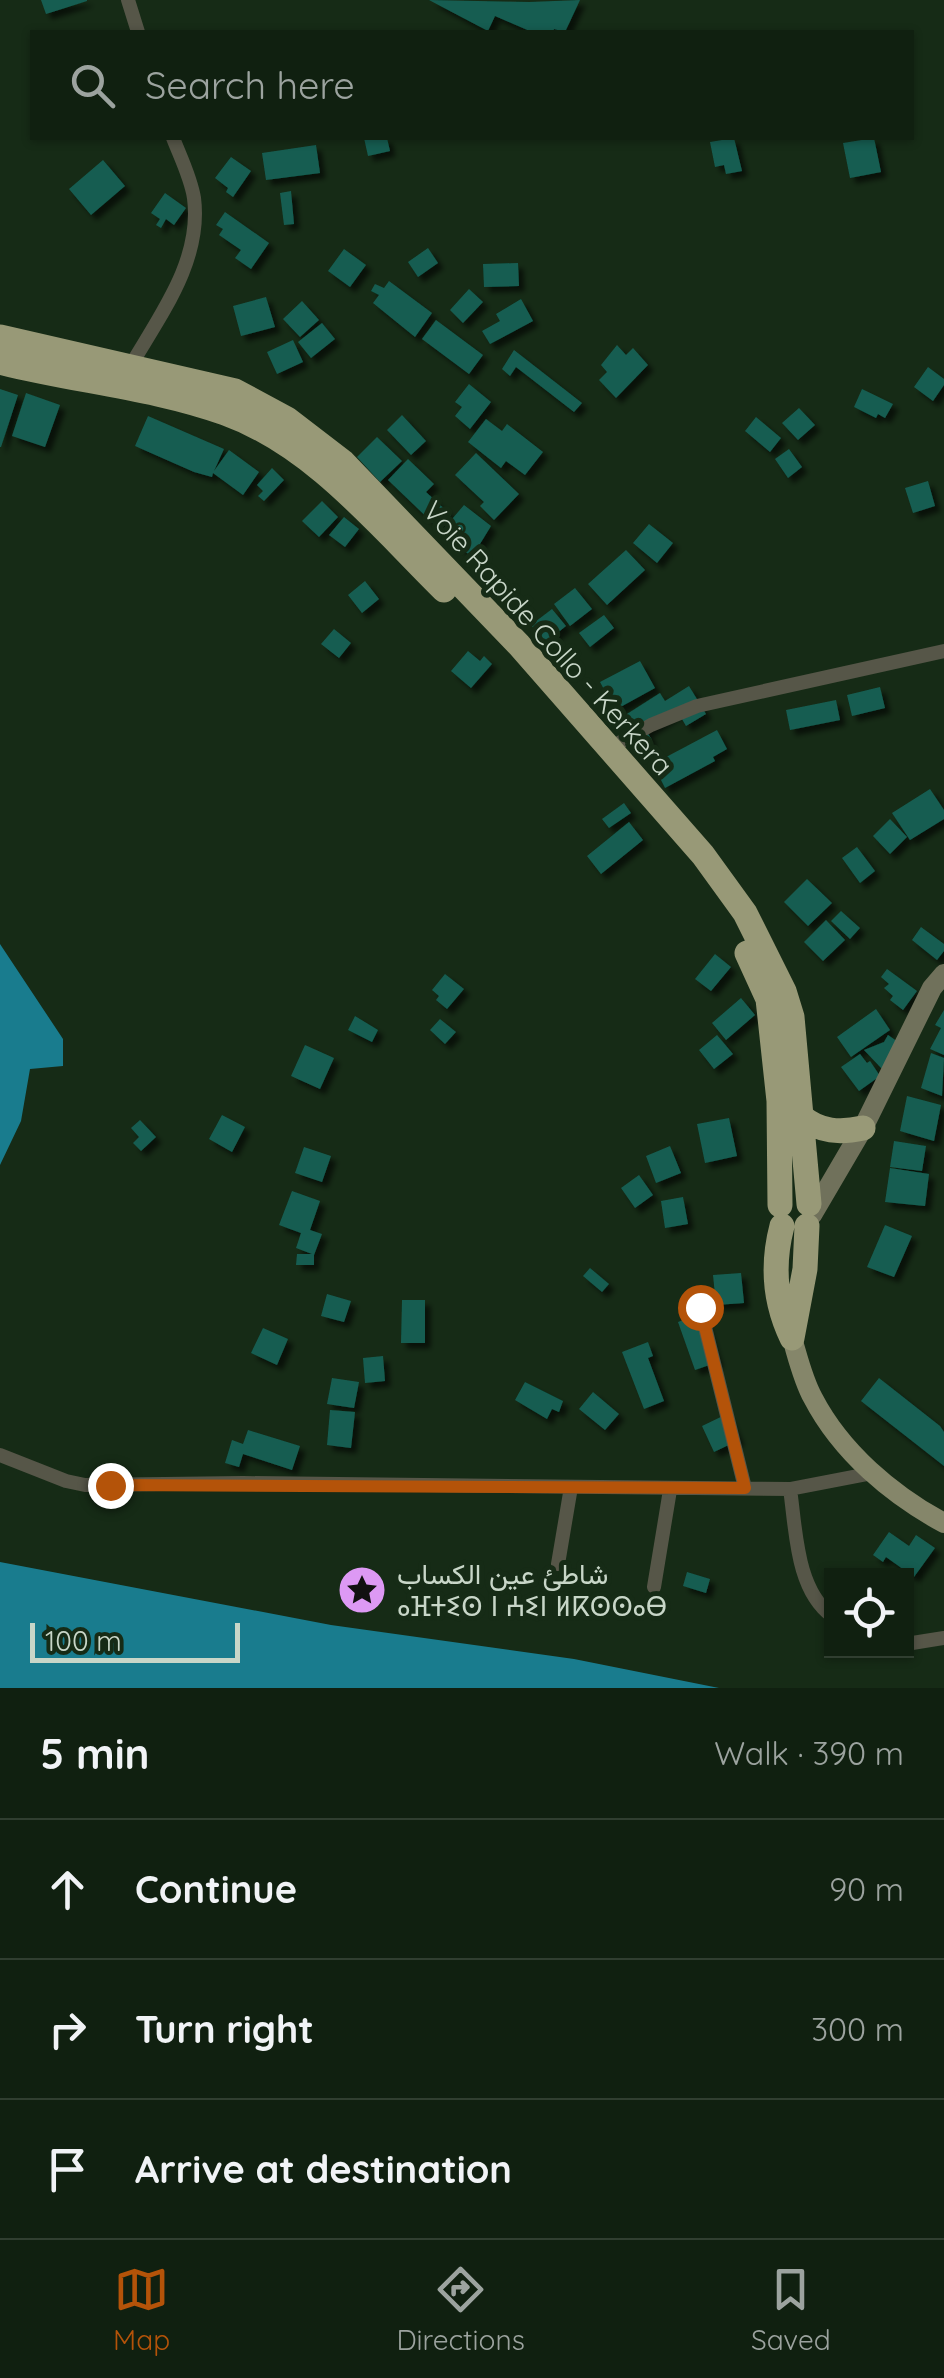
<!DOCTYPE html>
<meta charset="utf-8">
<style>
body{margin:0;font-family:Quicksand,Vazirmatn,"Noto Sans Tifinagh",sans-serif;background:#192819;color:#f1f3f6}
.controls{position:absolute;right:30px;bottom:30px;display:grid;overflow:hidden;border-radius:0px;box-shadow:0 2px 8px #0004}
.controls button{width:90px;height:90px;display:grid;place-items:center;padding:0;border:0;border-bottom:2px solid #303e30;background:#102010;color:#f1f3f6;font:50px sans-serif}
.scale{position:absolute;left:30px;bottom:25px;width:210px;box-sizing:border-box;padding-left:10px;border:5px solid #c8d6c8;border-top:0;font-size:28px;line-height:35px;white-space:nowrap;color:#c8d6c8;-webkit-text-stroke:8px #162b16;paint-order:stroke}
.stop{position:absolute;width:30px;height:30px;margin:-22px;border:8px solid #b45309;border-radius:50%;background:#fff}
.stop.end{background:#b45309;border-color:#fff;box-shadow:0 2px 10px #0008}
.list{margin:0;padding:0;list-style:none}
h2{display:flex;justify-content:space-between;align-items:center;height:130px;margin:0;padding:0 40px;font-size:42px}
h2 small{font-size:32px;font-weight:400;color:#9ca39f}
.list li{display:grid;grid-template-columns:65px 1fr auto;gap:30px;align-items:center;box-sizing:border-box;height:140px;padding:0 40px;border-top:2px solid #303e30}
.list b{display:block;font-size:38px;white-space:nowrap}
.list em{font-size:32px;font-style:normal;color:#9ca39f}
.icon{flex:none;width:55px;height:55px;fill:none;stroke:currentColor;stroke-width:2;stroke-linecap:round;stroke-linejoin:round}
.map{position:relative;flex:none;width:944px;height:1688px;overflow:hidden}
.search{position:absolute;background:#102010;box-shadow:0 2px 8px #0004;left:30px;right:30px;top:30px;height:110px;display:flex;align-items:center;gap:25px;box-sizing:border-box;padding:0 35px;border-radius:0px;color:#9ca39f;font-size:38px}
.sheet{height:550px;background:#102010}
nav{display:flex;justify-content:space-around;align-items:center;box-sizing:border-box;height:140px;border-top:2px solid #303e30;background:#102010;font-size:28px;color:#9ca39f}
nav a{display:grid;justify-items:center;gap:5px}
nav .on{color:#b45309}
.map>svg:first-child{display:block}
.water{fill:#197c8e}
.building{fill:#155d51;filter:url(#shadow)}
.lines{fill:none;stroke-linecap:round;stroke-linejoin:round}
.street{stroke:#565648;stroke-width:14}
.secondary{stroke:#70715b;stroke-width:20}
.primary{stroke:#85866a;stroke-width:20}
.highway{stroke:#989977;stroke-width:25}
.route{stroke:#b45309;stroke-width:12}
.labels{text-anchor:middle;stroke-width:10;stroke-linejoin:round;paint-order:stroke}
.street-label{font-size:28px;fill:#c8d6c8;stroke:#162b16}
.poi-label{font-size:28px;fill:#c8d6c8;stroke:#162b16;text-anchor:start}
</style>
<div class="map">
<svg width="944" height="1688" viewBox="0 0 944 1688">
<defs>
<filter id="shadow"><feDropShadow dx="5.5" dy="5.5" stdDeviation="2.5" flood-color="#0009"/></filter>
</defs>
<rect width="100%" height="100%" fill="#162b16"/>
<path class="water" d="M0 944 63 1039V1066L30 1069 21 1121 0 1165Z
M0 1562 331 1625 574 1659 719 1688H0Z"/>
<path class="building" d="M41 0H87V1L46 14Z
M429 0 529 2 580 0 565 32 554 29 553 32H532L495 16 488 31Z
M364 138H387L390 151 368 156Z
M734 138 742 171 726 174 724 165 715 167 710 142Z
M874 138 881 172 850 178 843 143Z
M316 145 320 173 266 180 262 153Z
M231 157 251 171 233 197 226 192 228 188 215 178Z
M103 160 125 186 91 215 69 189Z
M291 191 294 224 284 225 280 193Z
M165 193 186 208 174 225 166 219 161 228 156 225 160 219 151 213Z
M225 212 269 243 251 269 235 258 241 250 219 235 223 229 216 225Z
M428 248 438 263 418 277 408 262Z
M344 249 366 265 350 287 328 271Z
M518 263 519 286 484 287 483 264Z
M389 281 432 313 415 337 373 303 379 295 371 291 375 284 384 288Z
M469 289 483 302 463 323 450 310Z
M266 297 275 327 241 336 233 306Z
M521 299 533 321 490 344 482 331 500 321 496 314Z
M302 301 319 320 300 337 283 319Z
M436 320 483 355 469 374 422 339Z
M322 323 335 339 311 358 298 342Z
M293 340 303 362 277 374 267 352Z
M617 345 626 355 633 348 648 365 616 398 599 380 607 372 601 365Z
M514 350 582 403 574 412 516 367 510 376 502 369Z
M928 367 944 379V385L933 401 914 387Z
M469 384 491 402 470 429 455 416 462 407 455 402Z
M0 389 18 395 1 447H0Z
M862 389 893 404 885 418 878 414 876 418 854 407Z
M26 393 60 405 45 447 12 436Z
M799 408 815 425 798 440 782 423Z
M402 415 426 441 411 455 387 430Z
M148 416 224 449 214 471 229 450 259 472 243 495 213 473 212 477 194 472 135 446Z
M756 417 781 438 770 452 745 431Z
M486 419 502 431 507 424 543 452 525 475 506 461 501 468 468 442Z
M377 437 402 461 380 482 357 457Z
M789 449 802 467 788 478 775 459Z
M476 453 519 494 494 520 480 506 484 502 455 475Z
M408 459 434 484 426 492 451 515 438 528 388 480Z
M272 468 284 480 264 501 258 496 263 491 257 485Z
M928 481 935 506 913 513 905 488Z
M322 501 338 517 319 537 302 521Z
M464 505 491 526 472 557 441 532Z
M344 517 359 529 345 547 329 535Z
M649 524 673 543 657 563 633 543Z
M626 550 645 570 607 605 588 584Z
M365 581 379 599 362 613 348 595Z
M575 588 592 609 570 626 554 604Z
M552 609 566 626 545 643 531 625Z
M604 615 614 628 590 647 579 633Z
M334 629 351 643 339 658 321 644Z
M468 651 480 661 484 656 492 664 471 688 451 671Z
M640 661 655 688 615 710 600 682Z
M689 686 706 714 686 726 678 712 647 732 652 740 636 751 616 721 660 693 665 701Z
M880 687 885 708 852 716 847 695Z
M836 700 840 720 790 730 786 710Z
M717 730 727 749 713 757 715 761 665 788 653 764Z
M930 789 944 810V819L910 840 892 813Z
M624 803 631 813 609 828 602 819Z
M890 819 907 837 890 854 873 836Z
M629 822 643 840 601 874 587 856Z
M857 847 875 871 860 883 842 858Z
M807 879 832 903 808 926 784 902Z
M841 911 860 928 850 939 831 921Z
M826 920 845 940 823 961 804 942Z
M921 927 944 944V951L937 960 912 940Z
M715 954 731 967 711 991 695 979Z
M887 969 917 991 903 1010 890 1000 893 996 884 988 889 984 881 977Z
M445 974 464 989 447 1009 436 1000 439 996 432 990Z
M741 998 755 1015 726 1040 712 1023Z
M876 1009 890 1030 851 1057 837 1037Z
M944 1010V1055L930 1049 941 1028 935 1025Z
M355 1016 378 1030 372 1042 348 1030Z
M440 1019 456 1032 445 1044 430 1030Z
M717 1035 733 1054 714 1069 699 1050Z
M888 1035 901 1044 883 1070 864 1050 884 1042Z
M305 1045 334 1058 320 1089 291 1076Z
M931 1053 944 1058 942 1096 921 1088Z
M860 1054 867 1063 870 1061 880 1076 859 1091 841 1067Z
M907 1096 941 1105 934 1141 900 1131Z
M222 1115 245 1127 232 1152 209 1139Z
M729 1118 737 1156 705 1163 697 1124Z
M140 1120 156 1137 141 1151 133 1143 139 1137 131 1128Z
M894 1141 926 1146 922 1171 890 1167Z
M670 1146 681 1173 656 1183 646 1156Z
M304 1147 331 1156 322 1182 295 1173Z
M890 1168 929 1174 925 1206 885 1202Z
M639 1175 653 1195 635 1208 621 1188Z
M292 1191 320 1201 310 1230 322 1234 314 1255V1265H296L297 1254H312L296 1248 301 1233 279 1225Z
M683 1197 688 1224 665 1228 661 1201Z
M885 1225 912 1236 894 1277 867 1267Z
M590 1268 609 1284 602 1292 583 1276Z
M741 1273 744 1303 716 1305 713 1275Z
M327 1294 351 1301 344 1322 321 1316Z
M402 1300H425V1343H401Z
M702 1313 718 1362 695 1370 678 1322Z
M263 1328 288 1339 277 1365 251 1353Z
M648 1342 653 1356 648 1358 664 1401 644 1409 622 1352Z
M383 1356 385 1381 365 1383 363 1358Z
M332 1378 359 1382 354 1408 327 1404Z
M879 1378 940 1426 944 1432V1466L861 1401Z
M525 1382 563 1401 559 1412 552 1409 547 1419 515 1400Z
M593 1392 619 1414 605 1430 579 1409Z
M330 1410 355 1412 351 1448 327 1445Z
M727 1414 739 1440 714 1452 702 1426Z
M248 1430 300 1446 292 1470 243 1454 239 1467 225 1463 232 1440 243 1444Z
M889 1532 909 1546 916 1535 935 1548 914 1577 886 1557 883 1562 873 1555Z
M687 1572 710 1579 706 1593 683 1586Z"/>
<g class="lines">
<path class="street" d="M128 0 138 32
M131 365C161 314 202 260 194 198 191 178 180 156 173 138
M610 748 651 725 697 706 944 651
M700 1307 745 1488
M0 1455 66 1481 85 1485 243 1483 790 1489 873 1473
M790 1489C796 1530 796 1590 832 1616
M558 1564 571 1487
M654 1587 670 1490
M906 1644 944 1638"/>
<path class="secondary" d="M812 1215 863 1128 932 988 944 974"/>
<path class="primary" d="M792 1338C798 1358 803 1380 813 1398 841 1452 892 1495 944 1523"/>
<path class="highway" d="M0 337 235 391 287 419 343 462 519 645 703 855 745 913 784 991 792 1017 809 1204
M0 362C74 381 152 387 225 413 314 445 379 526 444 590
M747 953 768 999 779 1101 780 1205
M802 1117C820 1132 840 1133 863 1128
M782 1226C772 1264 775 1303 792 1338
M792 1338 805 1269 807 1226"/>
</g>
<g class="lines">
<path class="route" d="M110 1485 745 1488 700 1307"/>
</g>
<defs>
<g id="sight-disc" transform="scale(2.5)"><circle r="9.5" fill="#dd99f4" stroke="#162b16"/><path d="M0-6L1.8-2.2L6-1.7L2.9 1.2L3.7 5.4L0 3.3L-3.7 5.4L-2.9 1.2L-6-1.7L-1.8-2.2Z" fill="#111"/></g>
</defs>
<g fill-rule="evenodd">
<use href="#sight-disc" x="362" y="1590"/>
</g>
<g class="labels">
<g class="street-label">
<text transform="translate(548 638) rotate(48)" y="10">Voie Rapide Collo - Kerkera</text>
</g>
<g class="poi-label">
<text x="397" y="1584">شاطئ عين الكساب<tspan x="397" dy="32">ⴰⴼⵜⵉⵙ ⵏ ⵄⵉⵏ ⵍⴽⵙⵙⴰⴱ</tspan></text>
</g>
</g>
</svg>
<div class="controls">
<button><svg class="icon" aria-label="locate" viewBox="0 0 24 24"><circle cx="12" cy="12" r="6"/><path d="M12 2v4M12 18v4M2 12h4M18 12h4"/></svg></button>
</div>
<div class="scale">100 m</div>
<div class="stop" style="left:700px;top:1307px"></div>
<div class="stop end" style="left:110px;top:1485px"></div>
<div class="search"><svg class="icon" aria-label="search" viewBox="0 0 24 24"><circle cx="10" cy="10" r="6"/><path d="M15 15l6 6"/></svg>Search here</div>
</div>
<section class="sheet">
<h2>5 min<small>Walk · 390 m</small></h2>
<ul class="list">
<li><svg class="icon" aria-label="ahead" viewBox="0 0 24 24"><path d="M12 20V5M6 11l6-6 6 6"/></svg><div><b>Continue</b></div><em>90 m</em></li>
<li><svg class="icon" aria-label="right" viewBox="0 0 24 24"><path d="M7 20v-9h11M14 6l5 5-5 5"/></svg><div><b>Turn right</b></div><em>300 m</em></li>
<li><svg class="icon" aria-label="arrive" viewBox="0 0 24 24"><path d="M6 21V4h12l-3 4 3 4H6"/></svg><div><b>Arrive at destination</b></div></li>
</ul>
</section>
<nav>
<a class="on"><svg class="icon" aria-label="map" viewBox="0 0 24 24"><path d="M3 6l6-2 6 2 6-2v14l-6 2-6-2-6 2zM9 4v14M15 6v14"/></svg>Map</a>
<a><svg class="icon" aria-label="directions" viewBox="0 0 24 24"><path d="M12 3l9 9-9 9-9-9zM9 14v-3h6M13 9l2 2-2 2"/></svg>Directions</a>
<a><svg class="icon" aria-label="saved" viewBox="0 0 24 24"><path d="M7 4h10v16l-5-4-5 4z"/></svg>Saved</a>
</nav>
